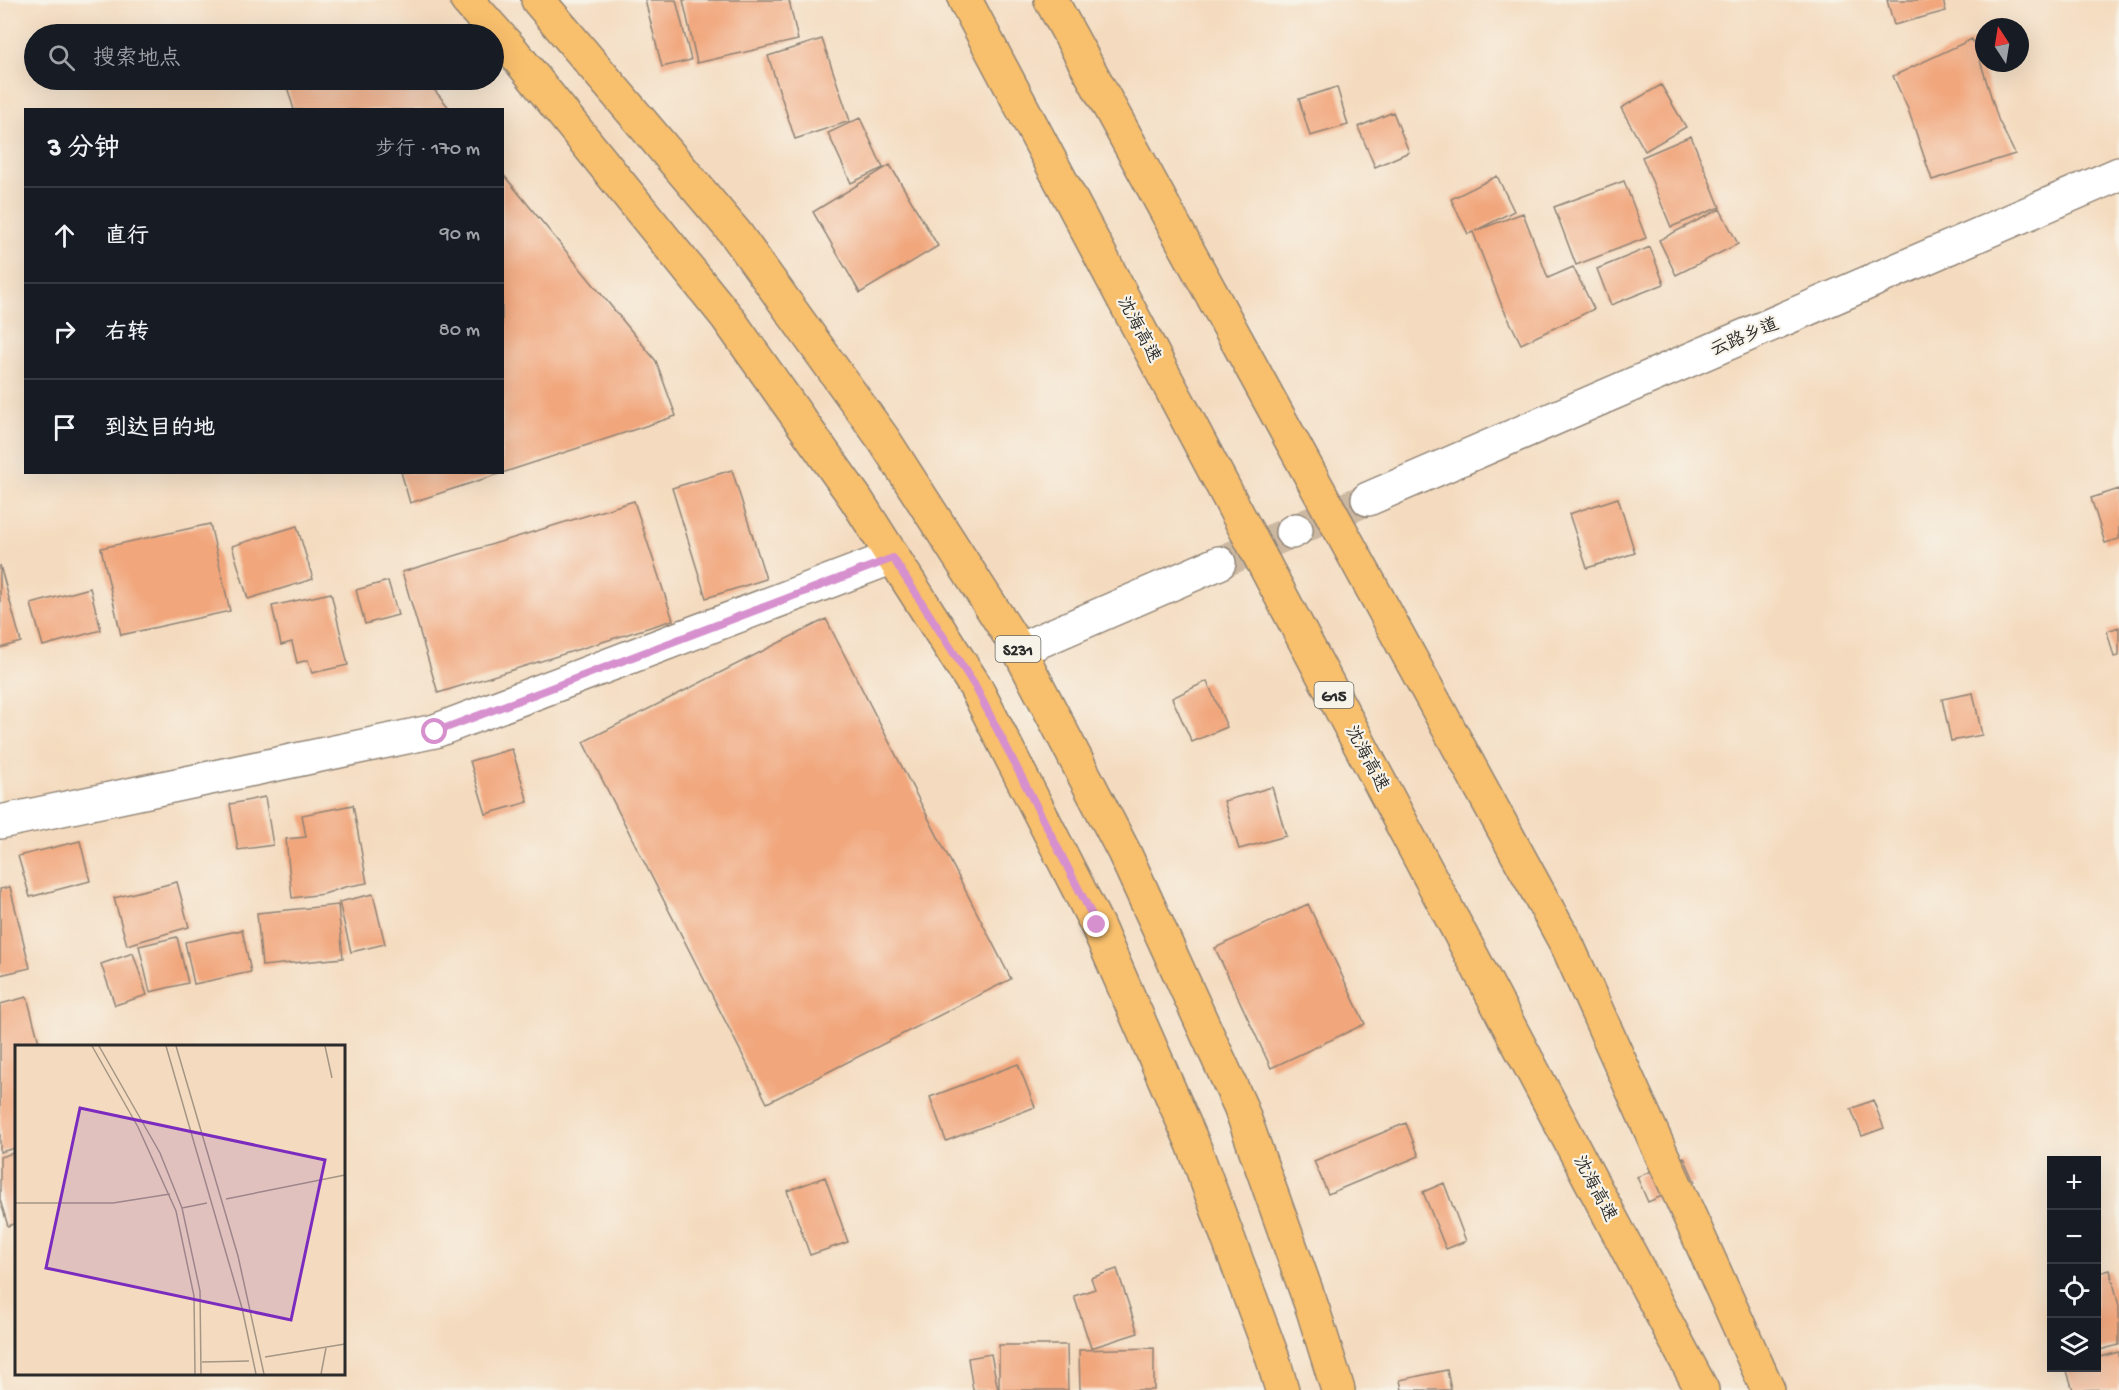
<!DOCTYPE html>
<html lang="zh">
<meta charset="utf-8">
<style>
body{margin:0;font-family:"Gochi Hand","LXGW WenKai TC",sans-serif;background:#20242c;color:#f1f3f6}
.controls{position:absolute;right:18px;bottom:18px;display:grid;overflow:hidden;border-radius:0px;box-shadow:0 6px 24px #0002}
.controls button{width:54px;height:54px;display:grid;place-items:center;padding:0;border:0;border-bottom:2px solid #363941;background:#171b24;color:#f1f3f6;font:30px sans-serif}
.compass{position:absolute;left:1975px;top:18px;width:54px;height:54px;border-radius:50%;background:#171b24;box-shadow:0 6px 24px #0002;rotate:348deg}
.stop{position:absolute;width:18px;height:18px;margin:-14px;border:4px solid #d690ce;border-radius:50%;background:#fff}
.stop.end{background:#d690ce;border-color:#fff;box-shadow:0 2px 6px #0008}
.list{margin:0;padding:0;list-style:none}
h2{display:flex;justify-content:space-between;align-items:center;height:78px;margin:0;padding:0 24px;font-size:26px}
h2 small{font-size:20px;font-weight:400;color:#9ea1a6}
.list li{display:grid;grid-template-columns:39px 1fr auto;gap:18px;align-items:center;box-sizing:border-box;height:96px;padding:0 24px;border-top:2px solid #363941}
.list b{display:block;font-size:22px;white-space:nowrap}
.list em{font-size:20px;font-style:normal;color:#9ea1a6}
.icon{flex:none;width:33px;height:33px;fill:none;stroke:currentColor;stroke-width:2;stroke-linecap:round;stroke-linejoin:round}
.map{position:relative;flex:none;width:2119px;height:1390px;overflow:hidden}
.search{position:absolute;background:#171b24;box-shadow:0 6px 24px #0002;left:24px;top:24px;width:480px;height:66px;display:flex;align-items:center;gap:15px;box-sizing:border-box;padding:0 21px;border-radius:33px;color:#9ea1a6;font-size:22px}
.panel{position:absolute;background:#171b24;box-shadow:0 6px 24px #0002;left:24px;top:108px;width:480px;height:366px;border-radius:0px}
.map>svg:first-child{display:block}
.building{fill:#f1a67b}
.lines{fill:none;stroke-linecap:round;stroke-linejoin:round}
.minor-tunnel{stroke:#ccb8a1;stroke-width:33;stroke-dasharray:33 16;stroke-linecap:butt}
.minor-casing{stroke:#908375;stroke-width:36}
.major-casing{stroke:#908375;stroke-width:36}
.highway-casing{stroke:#908375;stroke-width:36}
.minor{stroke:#fff;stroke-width:33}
.major{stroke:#f8bf6c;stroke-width:33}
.highway{stroke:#f8bf6c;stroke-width:33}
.route{stroke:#d690ce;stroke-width:8}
.labels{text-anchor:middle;stroke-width:4.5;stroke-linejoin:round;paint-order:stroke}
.shield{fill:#f7f3e8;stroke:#686764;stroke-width:1.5}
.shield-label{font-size:16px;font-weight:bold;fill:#2b2b2b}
.street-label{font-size:18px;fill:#2b2b2b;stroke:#f7f3e8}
.inset-road{fill:none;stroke:#a49584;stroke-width:1.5}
.view{fill:#7b2cbf;fill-opacity:0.15;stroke:#7b2cbf;stroke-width:3}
.inset-edge{fill:none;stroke:#2b2b2b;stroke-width:3}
</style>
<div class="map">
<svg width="2119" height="1390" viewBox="0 0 2119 1390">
<rect width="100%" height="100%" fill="#f7f3e8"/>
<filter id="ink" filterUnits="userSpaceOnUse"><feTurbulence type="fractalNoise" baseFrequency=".0167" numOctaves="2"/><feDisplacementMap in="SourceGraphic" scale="12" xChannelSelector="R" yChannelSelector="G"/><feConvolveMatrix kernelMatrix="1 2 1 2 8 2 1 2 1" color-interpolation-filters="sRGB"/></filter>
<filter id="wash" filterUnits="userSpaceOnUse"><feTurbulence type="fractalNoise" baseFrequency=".008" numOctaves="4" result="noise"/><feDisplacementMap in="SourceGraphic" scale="24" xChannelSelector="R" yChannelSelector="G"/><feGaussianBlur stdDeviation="1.35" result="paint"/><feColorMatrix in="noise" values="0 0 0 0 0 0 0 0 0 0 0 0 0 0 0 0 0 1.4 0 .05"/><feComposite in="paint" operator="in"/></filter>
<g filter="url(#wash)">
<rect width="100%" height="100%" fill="#f4dbbf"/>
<g id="blocks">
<path class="building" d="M645 0H676L691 60 662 67Z
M683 0H789L798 40 697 63Z
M1887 0H1943L1946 11 1894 25Z
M822 39 850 121 795 139 768 56Z
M1972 39 1979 57 1998 119 2015 154 1932 180 1908 109 1893 76Z
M285 80H426L451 110H294Z
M1661 85 1686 127 1645 151 1621 108Z
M1337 87 1348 125 1310 136 1299 99Z
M1393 112 1409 152 1375 167 1358 127Z
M860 118 883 168 851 183 828 133Z
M1691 136 1720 207 1671 227 1642 157Z
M890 165 938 246 860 293 813 212Z
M502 173 656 361 676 416 502 473Z
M1497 176 1514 211 1475 231 1523 213 1548 278 1573 267 1594 309 1521 344 1502 306 1473 232 1468 234 1451 199Z
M1624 181 1646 238 1576 265 1554 207Z
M1720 209 1738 244 1676 275 1659 240Z
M1650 247 1664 284 1611 305 1597 269Z
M732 470 766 579 706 598 672 488Z
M401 472H501L502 473 410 503Z
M2119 489V539L2105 543 2091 498Z
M1618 498 1635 553 1587 568 1569 514Z
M634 501 673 620 438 693 402 572Z
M210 524 230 611 121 635 101 548Z
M297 526 313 579 248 599 232 546Z
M0 565 21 642 0 648Z
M388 581 398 615 365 624 356 590Z
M90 588 101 630 43 646 31 604Z
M331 593 348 665 312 673 308 660 297 663 292 642 281 645 272 606Z
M826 619 1011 979 767 1103 583 742Z
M2119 627V656L2114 657 2107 631Z
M1207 681 1227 727 1192 742 1172 698Z
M1973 693 1982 735 1951 741 1942 699Z
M512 749 528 802 486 814 470 761Z
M1272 787 1286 836 1239 849 1224 801Z
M265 797 273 845 238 850 230 804Z
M353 805 367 883 345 887 324 894 292 898 286 839 306 837 302 815Z
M80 841 90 881 30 897 18 856Z
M177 882 189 927 127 945 114 898Z
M10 887 30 968 0 975V889Z
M373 894 385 944 351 952 339 902Z
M1308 904 1365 1024 1271 1068 1215 948Z
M338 905 343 958 262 966 257 913Z
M242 930 251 972 194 984 185 942Z
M177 937 188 983 150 992 139 946Z
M133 953 147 995 115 1005 101 964Z
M27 997 40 1046H16V1148L0 1152V1004Z
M1018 1064 1035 1107 946 1141 930 1097Z
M1873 1100 1884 1128 1862 1136 1851 1109Z
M1406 1123 1419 1156 1328 1194 1314 1161Z
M16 1152V1223L8 1226 0 1200V1157Z
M1684 1157 1695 1182 1648 1202 1637 1177Z
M825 1177 848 1242 810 1255 787 1191Z
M1444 1183 1466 1241 1446 1249 1423 1192Z
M1117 1269 1138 1333 1091 1348 1074 1296 1095 1289 1091 1278Z
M2110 1270 2119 1306V1345L2096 1351V1274Z
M999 1345H1067L1068 1390H999Z
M1154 1348V1390H1080L1079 1350Z
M2119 1352V1389L2073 1390 2066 1368H2096V1358Z
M991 1354 998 1390H973L968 1358Z
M1447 1370 1451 1390H1402L1400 1380Z"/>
</g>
</g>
<g filter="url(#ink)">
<use href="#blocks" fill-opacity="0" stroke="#908375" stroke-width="1.5"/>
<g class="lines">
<path class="minor-tunnel" d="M1296 530 1368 499
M1219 563 1292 532"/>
<g class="minor-casing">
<path id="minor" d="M1368 499 2119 174
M1292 532 1296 530
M1019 650 1219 563
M0 822 435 731 893 557"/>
</g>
<g class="major-casing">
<path id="major" d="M467 0 514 53 727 317 856 499 975 686 1097 925 1193 1144 1272 1356 1282 1390
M538 0 736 234 884 440 1019 650 1124 852 1240 1106 1313 1310 1338 1390"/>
</g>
<g class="highway-casing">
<path id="highway" d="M965 0 1702 1390
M1051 0 1568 947 1768 1390"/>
</g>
<use href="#minor" class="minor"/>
<use href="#major" class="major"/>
<use href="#highway" class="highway"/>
</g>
</g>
<g class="lines" filter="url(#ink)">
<path class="route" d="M435 732 893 558 975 686 1097 925"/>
</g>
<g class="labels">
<g class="shield">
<rect x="995.5" y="636" width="45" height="26" rx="4.5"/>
<rect x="1314.5" y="682" width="39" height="26" rx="4.5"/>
</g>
<g class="shield-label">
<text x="1018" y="655">S231</text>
<text x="1334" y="701">G15</text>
</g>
<g class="street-label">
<text transform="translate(1140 329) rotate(62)" y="6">沈海高速</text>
<text transform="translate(1744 336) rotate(-23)" y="6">云路乡道</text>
<text transform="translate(1368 758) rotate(62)" y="6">沈海高速</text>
<text transform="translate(1596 1188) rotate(62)" y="6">沈海高速</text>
</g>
</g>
<g transform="translate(15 1045)">
<rect width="330" height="330" fill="#f4dbbf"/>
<path class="inset-road" d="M77 1 123 82 161 166 179 251 180 329M84 1 145 108 167 163 185 246 186 329M151 1 227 263 241 329M161 1 223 211 249 329M310 1 317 33M211 154 330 130M0 158H98L155 149M167 163 192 158M250 312 330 299M187 317 234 316M306 329 311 303"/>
<path class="view" d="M65 63 310 115 276 275 31 223Z"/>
<rect width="330" height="330" class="inset-edge"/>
</g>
</svg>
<div class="controls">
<button>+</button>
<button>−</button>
<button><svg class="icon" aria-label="locate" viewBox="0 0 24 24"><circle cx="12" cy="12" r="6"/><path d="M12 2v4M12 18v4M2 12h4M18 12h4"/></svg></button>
<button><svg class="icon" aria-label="layers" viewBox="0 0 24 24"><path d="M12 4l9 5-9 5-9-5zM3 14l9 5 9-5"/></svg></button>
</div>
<svg class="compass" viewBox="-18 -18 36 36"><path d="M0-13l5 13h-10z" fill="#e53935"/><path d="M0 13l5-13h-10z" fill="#9ea1a6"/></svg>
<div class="stop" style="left:435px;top:732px"></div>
<div class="stop end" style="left:1097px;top:925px"></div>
<div class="search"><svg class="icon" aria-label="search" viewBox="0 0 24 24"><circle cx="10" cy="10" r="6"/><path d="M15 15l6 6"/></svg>搜索地点</div>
<section class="panel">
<h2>3 分钟<small>步行 · 170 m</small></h2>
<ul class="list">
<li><svg class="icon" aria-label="ahead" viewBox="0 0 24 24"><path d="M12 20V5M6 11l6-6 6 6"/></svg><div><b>直行</b></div><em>90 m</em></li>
<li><svg class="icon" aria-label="right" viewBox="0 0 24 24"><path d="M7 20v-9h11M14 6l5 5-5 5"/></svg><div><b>右转</b></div><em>80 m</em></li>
<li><svg class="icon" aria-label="arrive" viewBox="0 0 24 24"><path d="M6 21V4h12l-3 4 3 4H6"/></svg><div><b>到达目的地</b></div></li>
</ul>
</section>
</div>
